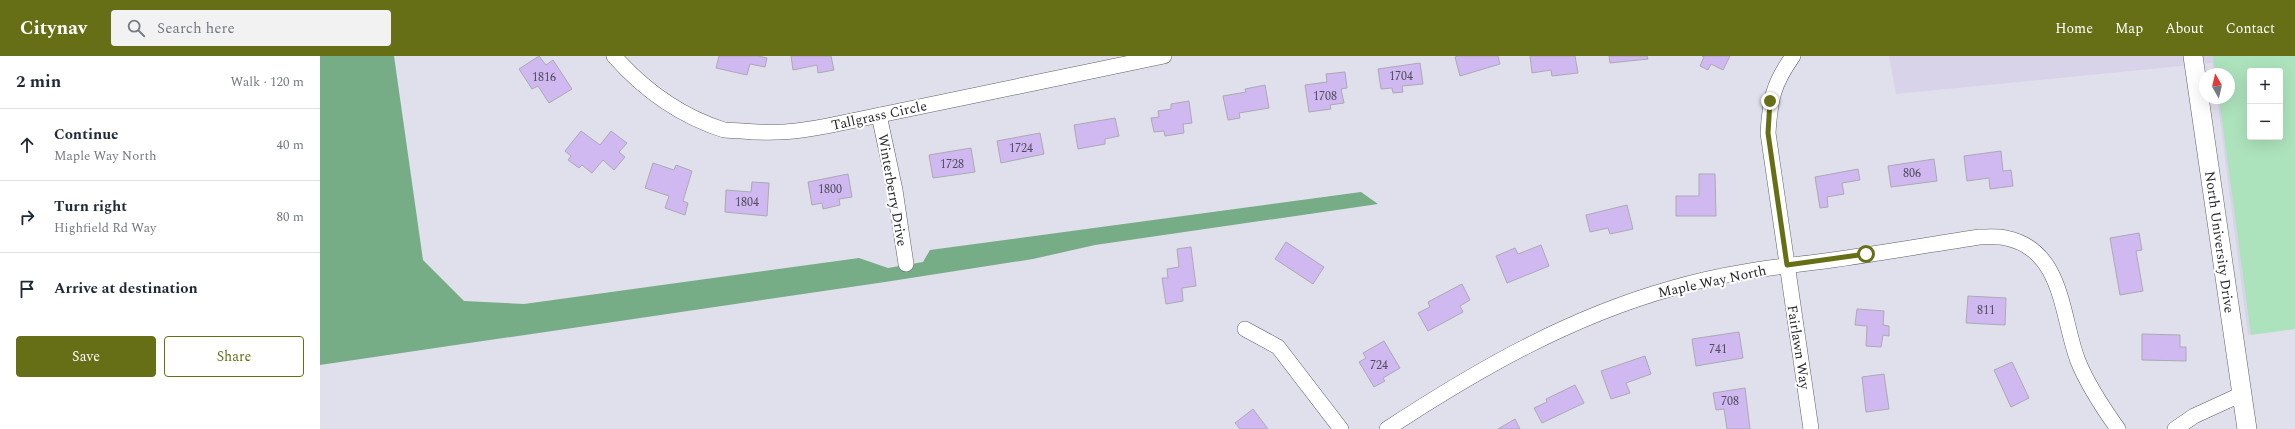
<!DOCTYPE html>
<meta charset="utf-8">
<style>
body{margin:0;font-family:Spectral,serif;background:#f2f2f3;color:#1f2937}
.controls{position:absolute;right:12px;top:12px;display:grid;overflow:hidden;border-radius:4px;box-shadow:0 4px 16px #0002}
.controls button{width:36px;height:36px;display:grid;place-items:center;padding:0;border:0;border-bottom:1px solid #e0e1e3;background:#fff;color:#1f2937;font:20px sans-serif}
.compass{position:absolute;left:1879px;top:12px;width:36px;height:36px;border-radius:50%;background:#fff;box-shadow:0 4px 16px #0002;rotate:352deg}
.stop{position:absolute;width:12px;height:12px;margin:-9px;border:3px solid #676f16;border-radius:50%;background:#fff}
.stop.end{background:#676f16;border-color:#fff;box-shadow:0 1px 4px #0008}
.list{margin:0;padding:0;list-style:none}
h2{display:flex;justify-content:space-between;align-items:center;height:52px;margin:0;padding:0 16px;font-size:17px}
h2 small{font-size:13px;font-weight:400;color:#747a83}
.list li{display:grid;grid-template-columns:26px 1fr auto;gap:12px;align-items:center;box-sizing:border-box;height:72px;padding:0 16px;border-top:1px solid #e0e1e3}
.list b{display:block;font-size:15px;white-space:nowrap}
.list p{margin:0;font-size:13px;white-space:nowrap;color:#747a83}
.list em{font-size:13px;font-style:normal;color:#747a83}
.actions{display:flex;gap:8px;padding:12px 16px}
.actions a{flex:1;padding:9px 0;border:1px solid #676f16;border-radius:4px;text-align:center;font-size:14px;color:#676f16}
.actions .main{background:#676f16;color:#fff}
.icon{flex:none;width:22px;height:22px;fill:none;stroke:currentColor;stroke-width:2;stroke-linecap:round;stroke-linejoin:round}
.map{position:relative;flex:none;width:1975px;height:373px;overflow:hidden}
header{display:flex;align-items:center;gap:24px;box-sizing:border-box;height:56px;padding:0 20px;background:#676f16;color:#fff}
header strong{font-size:19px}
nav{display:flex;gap:22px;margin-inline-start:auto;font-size:14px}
.search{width:280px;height:36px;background:#f2f2f3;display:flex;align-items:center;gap:10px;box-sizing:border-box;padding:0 14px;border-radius:4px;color:#747a83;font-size:15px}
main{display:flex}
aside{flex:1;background:#fff}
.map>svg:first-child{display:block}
.industrial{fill:#d9d3e9;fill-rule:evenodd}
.green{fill:#ade3bc;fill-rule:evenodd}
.forest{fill:#76ac86}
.building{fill:#cfb9f0;stroke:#ada9b3}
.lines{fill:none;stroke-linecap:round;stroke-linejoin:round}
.minor-casing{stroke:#5f6069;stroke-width:16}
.tertiary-casing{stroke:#5f6069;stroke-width:20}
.minor{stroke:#fff;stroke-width:15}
.tertiary{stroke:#fff;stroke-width:19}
.route{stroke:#676f16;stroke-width:5}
.labels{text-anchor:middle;stroke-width:4;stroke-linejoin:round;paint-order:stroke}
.number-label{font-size:12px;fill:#504c5c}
.street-label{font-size:14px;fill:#26272b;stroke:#fff}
</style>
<header>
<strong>Citynav</strong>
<div class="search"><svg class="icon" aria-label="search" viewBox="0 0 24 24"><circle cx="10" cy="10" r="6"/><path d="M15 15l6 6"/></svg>Search here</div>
<nav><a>Home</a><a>Map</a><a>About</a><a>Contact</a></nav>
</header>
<main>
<aside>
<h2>2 min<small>Walk · 120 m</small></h2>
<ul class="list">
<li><svg class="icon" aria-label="ahead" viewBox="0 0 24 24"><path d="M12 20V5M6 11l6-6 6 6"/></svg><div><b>Continue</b><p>Maple Way North</p></div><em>40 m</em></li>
<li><svg class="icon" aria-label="right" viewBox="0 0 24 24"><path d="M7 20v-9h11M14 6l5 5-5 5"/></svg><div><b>Turn right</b><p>Highfield Rd Way</p></div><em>80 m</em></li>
<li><svg class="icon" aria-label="arrive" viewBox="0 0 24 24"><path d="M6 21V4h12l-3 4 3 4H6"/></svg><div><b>Arrive at destination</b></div></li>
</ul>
<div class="actions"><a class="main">Save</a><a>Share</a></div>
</aside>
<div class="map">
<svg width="1975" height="373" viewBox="0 0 1975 373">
<rect width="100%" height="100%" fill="#dfe0eb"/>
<path class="industrial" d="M1569 0H1975V273L1928 279 1897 42H1909V18H1894L1892 7 1576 38ZM1930 15H1960V81H1930Z"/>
<path class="green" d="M1893 0H1975V273L1931 279 1899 42H1909V18H1895ZM1930 15H1960V81H1930Z"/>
<path class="forest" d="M0 0H74L103 204 144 245 204 248 539 202 568 212 603 206 610 194 1041 136 1058 148 775 189 713 203 565 226 0 309Z"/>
<path class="building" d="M219 0 226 9 233 4 252 33 229 47 218 30 212 33 199 13Z
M399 0H438L447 2 445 11 430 8 427 19 396 12Z
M471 0H511L514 14 498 17 497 9 473 14Z
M1138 0H1178L1180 8 1140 20 1135 1Z
M1210 0H1255L1258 17 1232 20 1231 14 1212 17Z
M1289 0H1327L1328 3 1290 7Z
M1382 0H1410L1403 14 1391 8 1388 14 1380 10 1384 1Z
M1100 7 1103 28 1082 30 1083 36 1073 37 1072 32 1061 33 1058 13Z
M1025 16 1027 32 1021 33 1024 47 1010 49 1011 53 989 56 985 29 1007 26 1006 18Z
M945 29 949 52 919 57 920 62 908 64 903 40 926 36 925 33Z
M869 45 872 67 863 68 864 77 845 80 844 75 834 76 831 62 839 61 838 55 851 53V48Z
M795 62 799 80 785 83V88L758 93 754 69Z
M261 75 280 89 291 75 307 87 299 96 305 101 294 114 283 104 272 117 262 109 259 112 248 104 251 100 245 95Z
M720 77 724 98 681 107 677 85Z
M651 92 655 116 613 122 609 99Z
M1681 95 1683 115 1691 114 1693 130 1670 133 1669 122 1647 125 1644 100Z
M1614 103 1617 125 1571 131 1568 110Z
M333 107 354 114 356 109 372 115 363 145 368 147 365 159 345 152 349 140 325 132Z
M1538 113 1540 124 1522 127 1524 138 1507 141 1508 151 1500 152 1495 121Z
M528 118 532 141 519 143 520 149 503 153 502 147 492 149 488 126Z
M1379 118H1395L1396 160H1356V140H1379Z
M432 126 449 127 447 160 405 156 406 134 431 136Z
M1307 149 1313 173 1290 178 1288 172 1270 176 1266 159Z
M1819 177 1822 194 1816 195 1823 235 1800 239 1790 182Z
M966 186 1004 211 993 228 955 203Z
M1221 189 1229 210 1187 227 1176 200 1195 192 1198 198Z
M871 191 876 230 862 232 863 245 846 248 842 222H848L847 213 859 211 857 193Z
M1142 228 1150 244 1140 250 1143 256 1108 275 1098 257 1110 251 1108 246Z
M1648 240 1686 242 1685 269 1646 267Z
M1537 253 1564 255 1563 269 1569 270V280L1563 279 1561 291 1546 290 1547 270 1535 269Z
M1419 276 1423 302 1376 310 1372 283Z
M1822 278 1860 279V291H1866V305L1822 304Z
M1064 285 1080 312 1063 322 1065 325 1054 331 1039 306 1046 302 1043 297Z
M1325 300 1331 318 1306 327 1310 337 1291 343 1281 315Z
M1692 306 1709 342 1691 351 1674 314Z
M1564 318 1569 353 1546 356 1542 321Z
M1255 329 1264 347 1222 367 1214 352 1227 346 1226 343Z
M1425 332 1430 373H1407L1404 353 1396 354 1393 337Z
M933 353 948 373H920L915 367Z
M1195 363 1200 373H1178Z"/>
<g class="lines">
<g class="minor-casing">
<path id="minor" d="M294 0C324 34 360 60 404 74 409 75 416 74 422 75 454 78 475 76 507 70L844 0
M1473 0C1453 28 1450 44 1448 77L1491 373
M559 59 575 134 586 208
M925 273 958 291 1021 373
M1067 373C1157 314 1249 261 1353 232 1402 217 1454 211 1505 205 1556 198 1608 189 1659 181 1668 181 1677 180 1686 182 1744 194 1741 261 1758 305 1768 330 1783 352 1798 373
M1855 373 1874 360 1922 338"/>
</g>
<g class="tertiary-casing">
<path id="tertiary" d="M1873 0 1927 373"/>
</g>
<use href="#minor" class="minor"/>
<use href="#tertiary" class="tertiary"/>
</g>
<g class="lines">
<path class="route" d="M1450 45 1448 77 1467 209 1546 198"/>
</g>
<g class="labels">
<g class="number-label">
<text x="1081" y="24">1704</text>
<text x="224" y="25">1816</text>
<text x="1005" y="44">1708</text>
<text x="701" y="96">1724</text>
<text x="632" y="112">1728</text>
<text x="1592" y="121">806</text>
<text x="510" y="137">1800</text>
<text x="427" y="150">1804</text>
<text x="1666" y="258">811</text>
<text x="1398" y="297">741</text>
<text x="1059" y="313">724</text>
<text x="1410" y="349">708</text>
</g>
<g class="street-label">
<text transform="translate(559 59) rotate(-12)" y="5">Tallgrass Circle</text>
<text transform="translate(573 134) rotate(80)" y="5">Winterberry Drive</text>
<text transform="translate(1900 186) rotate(82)" y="5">North University Drive</text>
<text transform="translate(1392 225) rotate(-12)" y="5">Maple Way North</text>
<text transform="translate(1479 291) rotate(81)" y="5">Fairlawn Way</text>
</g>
</g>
</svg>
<div class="controls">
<button>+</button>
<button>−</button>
</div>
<svg class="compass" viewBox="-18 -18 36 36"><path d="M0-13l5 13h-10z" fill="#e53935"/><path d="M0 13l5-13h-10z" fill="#747a83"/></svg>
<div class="stop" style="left:1546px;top:198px"></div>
<div class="stop end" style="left:1450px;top:45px"></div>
</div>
</main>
